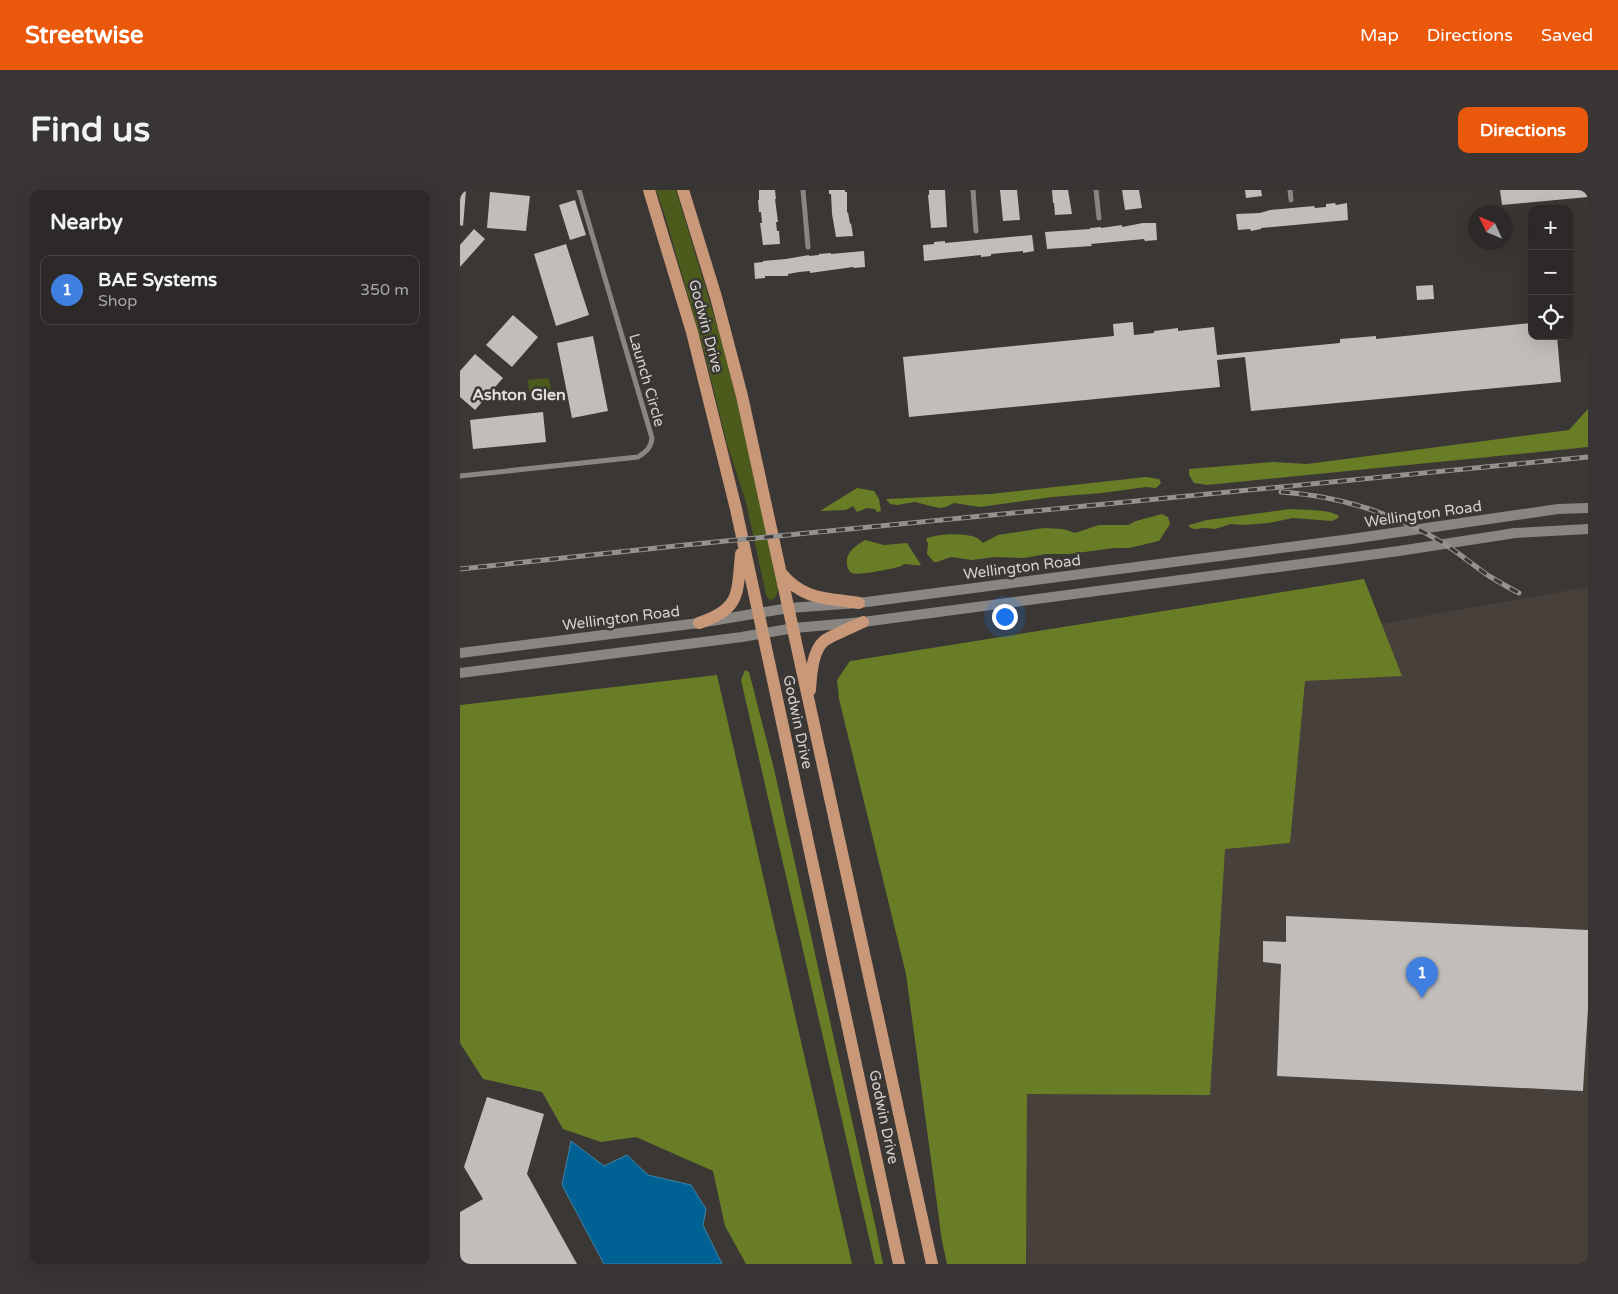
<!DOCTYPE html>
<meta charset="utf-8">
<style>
body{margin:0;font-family:"Varela Round",sans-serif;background:#383534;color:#f1f3f6}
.controls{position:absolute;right:15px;top:15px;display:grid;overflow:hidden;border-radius:10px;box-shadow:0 5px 20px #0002}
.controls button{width:45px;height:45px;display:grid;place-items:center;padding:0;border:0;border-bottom:1px solid #484545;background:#2c2928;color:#f1f3f6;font:25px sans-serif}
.compass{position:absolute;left:1008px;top:15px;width:45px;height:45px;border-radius:50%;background:#2c2928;box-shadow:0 5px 20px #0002;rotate:314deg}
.you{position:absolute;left:544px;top:426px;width:18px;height:18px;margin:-12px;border:4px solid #fff;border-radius:50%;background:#1a73e8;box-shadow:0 0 0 8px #1a73e833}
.badge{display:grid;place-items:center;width:32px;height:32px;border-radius:50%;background:#ea580c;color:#fff;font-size:16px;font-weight:700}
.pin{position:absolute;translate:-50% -41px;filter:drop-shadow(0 1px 2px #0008)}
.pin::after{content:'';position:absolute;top:26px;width:18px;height:15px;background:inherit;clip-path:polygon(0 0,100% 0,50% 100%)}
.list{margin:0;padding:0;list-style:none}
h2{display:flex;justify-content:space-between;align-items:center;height:65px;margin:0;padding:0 20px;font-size:21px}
h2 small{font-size:16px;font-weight:400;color:#a6a6a8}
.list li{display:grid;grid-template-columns:32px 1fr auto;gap:15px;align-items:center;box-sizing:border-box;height:70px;margin:0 10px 10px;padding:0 10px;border:1px solid #484545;border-radius:10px}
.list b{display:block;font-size:19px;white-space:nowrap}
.list p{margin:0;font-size:16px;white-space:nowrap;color:#a6a6a8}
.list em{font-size:16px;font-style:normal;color:#a6a6a8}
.icon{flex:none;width:28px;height:28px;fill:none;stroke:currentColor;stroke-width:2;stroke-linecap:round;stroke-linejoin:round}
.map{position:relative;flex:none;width:1128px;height:1074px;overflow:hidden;border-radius:10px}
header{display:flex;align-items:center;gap:30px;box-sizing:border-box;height:70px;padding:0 25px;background:#ea580c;color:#fff}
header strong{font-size:24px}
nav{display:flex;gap:28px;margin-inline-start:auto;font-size:18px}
.intro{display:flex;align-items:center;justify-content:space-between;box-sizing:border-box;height:120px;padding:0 30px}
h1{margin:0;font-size:35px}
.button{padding:12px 22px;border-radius:10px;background:#ea580c;color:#fff;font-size:18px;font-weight:700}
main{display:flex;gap:30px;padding:0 30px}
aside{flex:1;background:#2c2928;border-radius:10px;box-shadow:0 5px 20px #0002}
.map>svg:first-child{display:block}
.built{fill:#48403a}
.green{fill:#4c5a1c}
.forest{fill:#697d27}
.water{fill:#006194;stroke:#4084a7}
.building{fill:#c0bdbb}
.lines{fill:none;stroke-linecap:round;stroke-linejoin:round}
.minor{stroke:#888583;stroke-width:5}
.secondary{stroke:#888583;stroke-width:10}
.primary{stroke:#c99878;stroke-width:12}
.rail-casing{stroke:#949291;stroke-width:5}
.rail{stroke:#3a3735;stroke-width:3;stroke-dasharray:9;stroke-linecap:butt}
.labels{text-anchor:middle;stroke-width:5;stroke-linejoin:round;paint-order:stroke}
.street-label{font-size:15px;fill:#d5d4d3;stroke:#3a3735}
.neighbourhood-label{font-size:16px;font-weight:bold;fill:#e1dedc;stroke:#3a3735}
</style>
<header>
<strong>Streetwise</strong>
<nav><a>Map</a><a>Directions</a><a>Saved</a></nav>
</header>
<div class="intro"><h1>Find us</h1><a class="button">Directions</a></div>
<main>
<aside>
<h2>Nearby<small></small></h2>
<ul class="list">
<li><span class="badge" style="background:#3f7fe0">1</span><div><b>BAE Systems</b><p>Shop</p></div><em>350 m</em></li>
</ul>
</aside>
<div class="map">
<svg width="1128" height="1074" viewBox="0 0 1128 1074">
<rect width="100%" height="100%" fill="#3a3735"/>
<path class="built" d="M1128 397V1074H566L567 904 816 452Z"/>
<path class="green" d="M196 0H216L262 152 281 225 319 397 316 406 312 410 308 409 306 404 286 312 267 254 245 165 205 26Z
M89 188 92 206 70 209 68 190Z"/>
<path class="forest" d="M1128 219V257L747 295 734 293 729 285V279L813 272 847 274 1109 240Z
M686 287 699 289 701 293 696 298 686 297 642 303 592 307 520 317 494 313 486 317 479 318 455 312 437 315 430 314 426 309 531 304Z
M397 298 414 301 419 309 421 321 417 322 415 319 407 318 397 322 393 316 386 320 360 321Z
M830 319C843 320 869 319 879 326L878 328 872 331 833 328 809 333 783 335 771 334 755 339 745 338 734 339 729 337V335L747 330Z
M702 324 708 327 710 334 699 351 669 358H655L609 364H586L564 368 535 367 512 370 491 367 477 372H474L467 364 468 353 466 350 467 348C478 344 506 342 517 348 519 349 521 351 523 353L538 345 584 338 603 339 615 343 639 335H668L676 331Z
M405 350 424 355 447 353 461 375C455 376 450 374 445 374 443 374 441 377 438 377 431 379 397 386 392 383 388 381 386 374 387 369 388 361 398 354 405 350Z
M904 389 942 486 845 491 830 653 765 659 750 905 567 904 566 1074H487L482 1051 446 784 379 509 377 490 390 471Z
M285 480 289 482 314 579 415 1034 423 1074H415L281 490Z
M257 485 392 1074H286L265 1036 253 981 176 947 141 952 103 939 82 902 23 889 0 853V515Z"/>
<path class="water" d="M111 951 144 976 167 965 188 985 231 995 246 1019 243 1035 262 1074H144L102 995Z"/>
<path class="building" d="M0 0H6L3 36 0 35Z
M299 0H315L316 9H315L318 32H316L317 41H319L320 54 303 55 300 33H302L301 22H299L298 10H299Z
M369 0H385V2H387V23L388 22 390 34 391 33 393 46 376 47 372 24 371 4H369Z
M469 0H485L487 37 471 38 468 5H469Z
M540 0H557L560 30 543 31Z
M592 0H608L612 24 595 25 594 13H593Z
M662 0H679L682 18 665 20Z
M785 0H801L802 6 786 8Z
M1040 0H1128V7L1042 15Z
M30 2 70 6 66 41 27 38Z
M115 10 126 45 110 50 99 15Z
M875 13 876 15 887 13 888 30 801 38V39L791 41 790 39 778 40 776 24 800 23 810 20 854 16 855 18 866 17V14Z
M683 33H696L697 50 685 51 684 49 631 54 632 56 587 59 585 42 630 39V38L641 37V38L662 35V37Z
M14 39 25 49 0 77V55Z
M572 45 574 61 563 63V61L531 64V66L521 67V65L464 71 463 55 474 54V52L485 51V53Z
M106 54 129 125 96 136 74 64Z
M404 61 405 77 394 78 393 77 350 83V81L339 82 328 84V86H305V88L295 89 294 73 303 72V71L326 69 349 65V66L359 65V64L371 63V64Z
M973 95 974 109 957 110 956 96Z
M53 125 78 147 52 177 26 155Z
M673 132 674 145 694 143V141L718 138V141L754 137 757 165 880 153V149L916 146V149L1072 133V146H1097L1101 192 791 221 785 167 757 170 760 197 449 227 443 167 654 146 653 134Z
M133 146 148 221 112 228 97 153Z
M15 164 43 188 15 220 0 207V181Z
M83 222 86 252 13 259 10 230Z
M826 726 1128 740V818L1123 901 817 886 821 774 803 772V751L826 752Z
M27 907 84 924 67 984 117 1074H0V1022L23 1009 4 977Z"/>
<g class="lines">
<path class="minor" d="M343 0 348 57
M513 0 516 41
M636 0 639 28
M830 0 831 10
M0 286 178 267C186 262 191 258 192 248L119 0"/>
<path class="secondary" d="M0 463 239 433 329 418 399 413 891 349 1098 319 1128 318
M0 483 282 447 334 438 403 432 939 361 1055 343 1128 339"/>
<path class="primary" d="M189 0 232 142 276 319 439 1074
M223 0 256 107 282 206 472 1074
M322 384C343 410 368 408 399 413
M239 433C281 419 277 404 281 364
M350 500C351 486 352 461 364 451 372 445 393 437 403 432"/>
<g class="rail-casing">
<path id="rail" d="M821 302C878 306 934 323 983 353 999 363 1013 375 1029 386 1039 392 1049 398 1059 403
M0 379 225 355 1128 267"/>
</g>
<use href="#rail" class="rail"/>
</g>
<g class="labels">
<g class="street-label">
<text transform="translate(246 136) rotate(75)" y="5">Godwin Drive</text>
<text transform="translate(187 190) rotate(74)" y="5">Launch Circle</text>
<text transform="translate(963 324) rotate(-8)" y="5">Wellington Road</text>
<text transform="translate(562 377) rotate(-7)" y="5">Wellington Road</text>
<text transform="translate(161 428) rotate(-7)" y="5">Wellington Road</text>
<text transform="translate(338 532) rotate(78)" y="5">Godwin Drive</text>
<text transform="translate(424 927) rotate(78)" y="5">Godwin Drive</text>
</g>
<g class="neighbourhood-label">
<text x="59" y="210">Ashton Glen</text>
</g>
</g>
</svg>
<div class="controls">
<button>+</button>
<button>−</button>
<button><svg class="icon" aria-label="locate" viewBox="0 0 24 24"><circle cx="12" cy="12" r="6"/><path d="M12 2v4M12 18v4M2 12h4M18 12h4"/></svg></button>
</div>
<svg class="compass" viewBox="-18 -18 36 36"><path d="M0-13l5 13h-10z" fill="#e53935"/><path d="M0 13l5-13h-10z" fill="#a6a6a8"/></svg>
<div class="you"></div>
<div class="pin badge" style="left:962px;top:808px;background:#3f7fe0">1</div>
</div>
</main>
